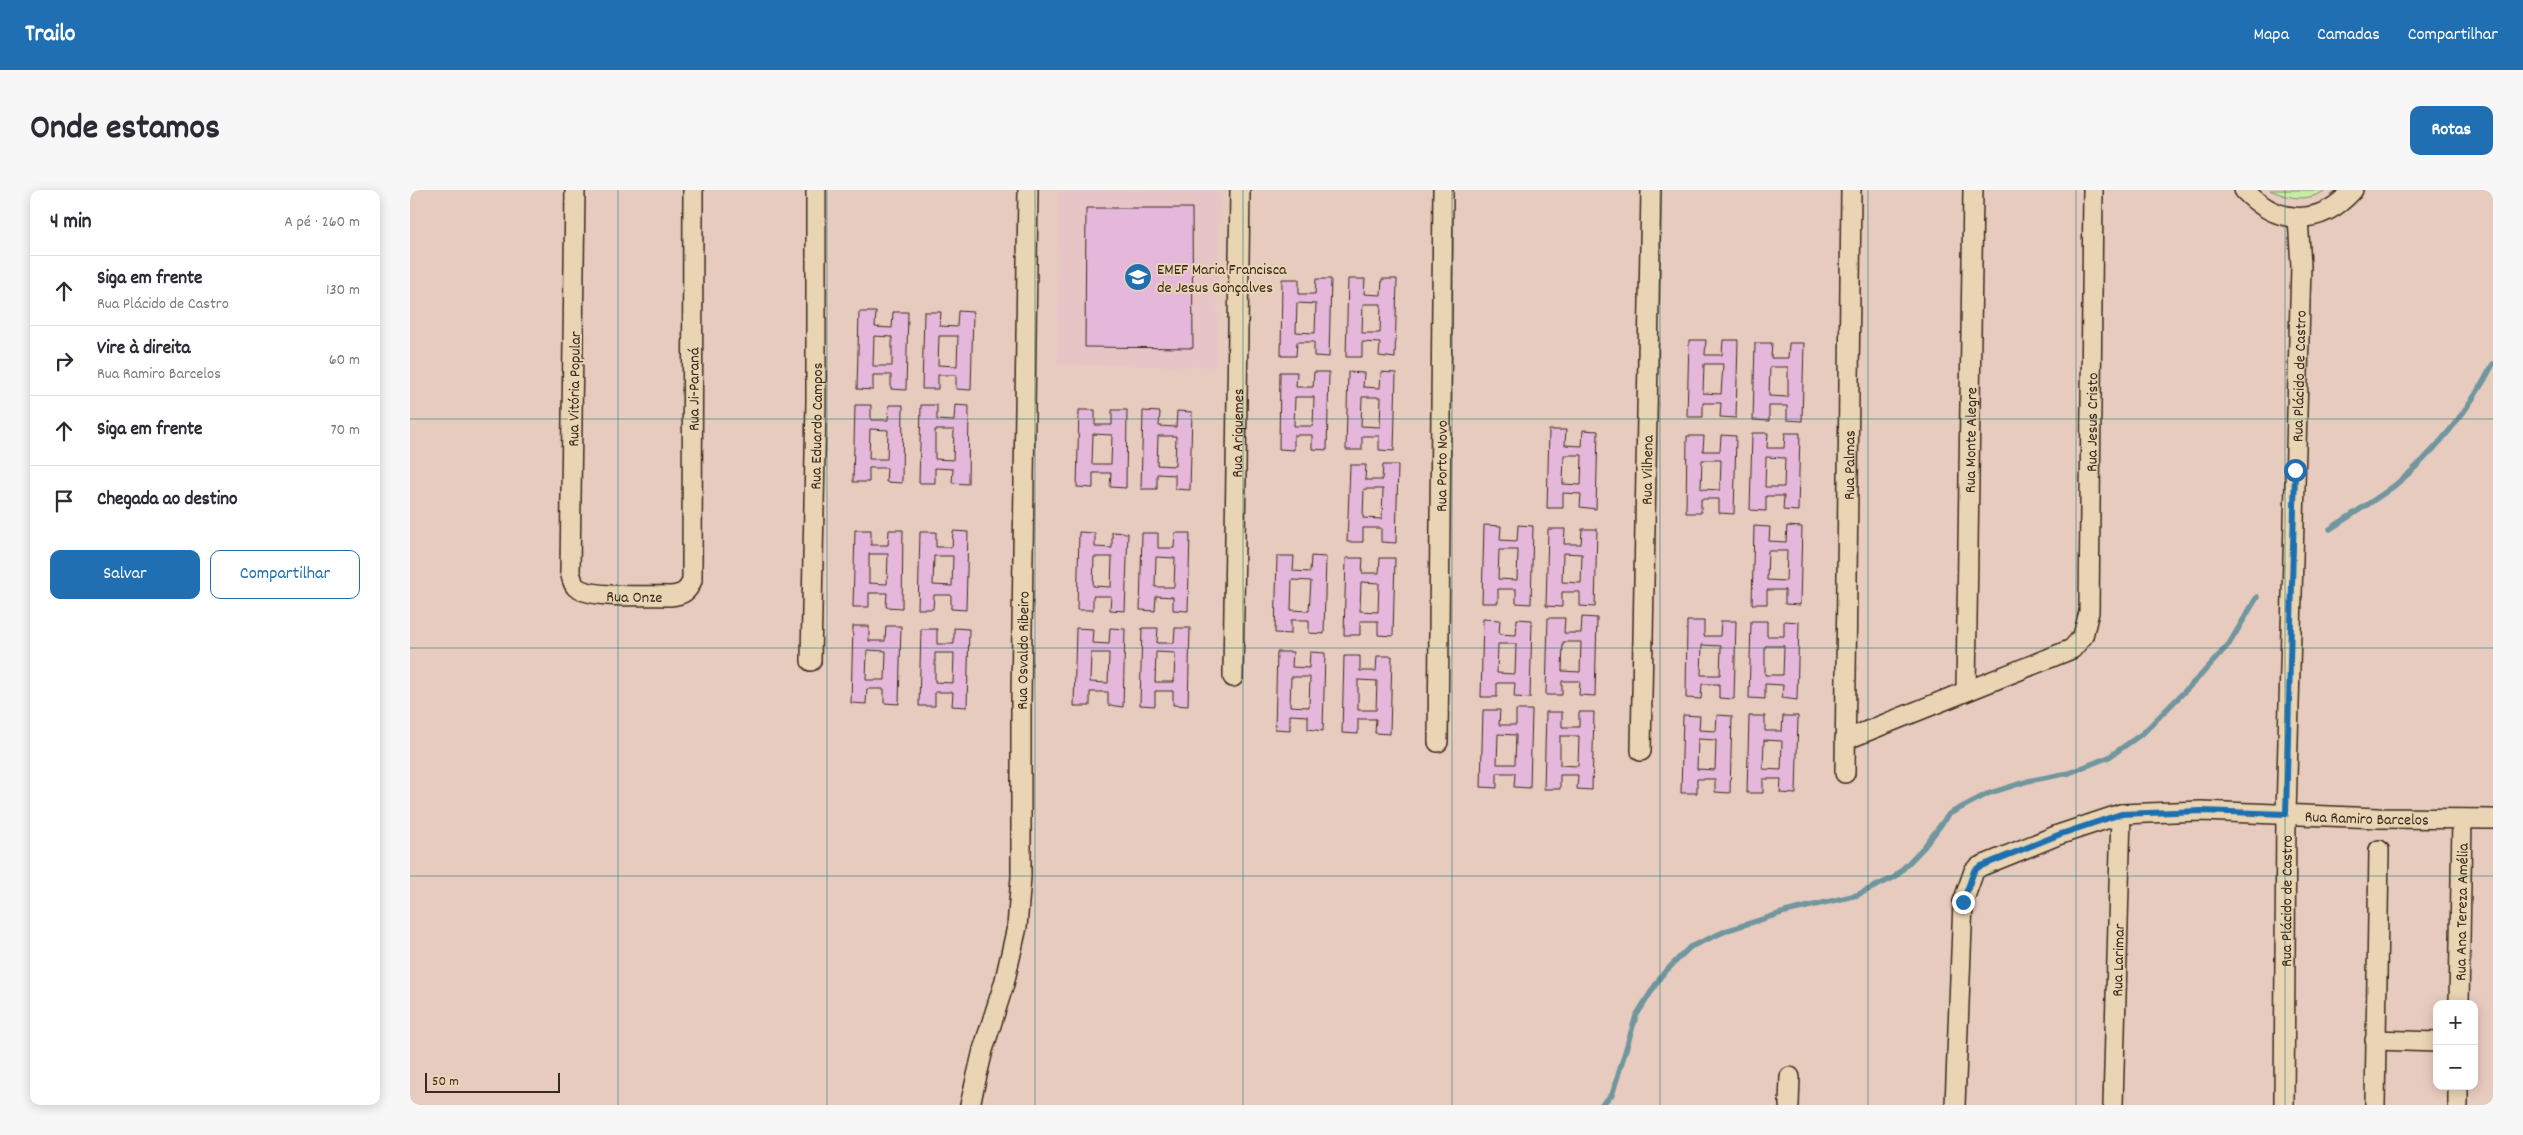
<!DOCTYPE html>
<html lang="pt">
<meta charset="utf-8">
<style>
body{margin:0;font-family:Dekko,sans-serif;background:#f7f7f7;color:#2b2b33}
.controls{position:absolute;right:15px;bottom:15px;display:grid;overflow:hidden;border-radius:10px;box-shadow:0 2px 12px #0003}
.controls button{width:45px;height:45px;display:grid;place-items:center;padding:0;border:0;border-bottom:1px solid #e1e1e2;background:#fff;color:#2b2b33;font:25px sans-serif}
.scale{position:absolute;left:15px;bottom:12px;width:135px;box-sizing:border-box;padding-left:5px;border:2px solid #3b2a1e;border-top:0;font-size:14px;line-height:18px;white-space:nowrap;color:#3b2a1e;-webkit-text-stroke:4px #e9d4b3;paint-order:stroke}
.stop{position:absolute;width:15px;height:15px;margin:-11px;border:4px solid #1f6fb2;border-radius:50%;background:#fff}
.stop.end{background:#1f6fb2;border-color:#fff;box-shadow:0 1px 5px #0008}
.list{margin:0;padding:0;list-style:none}
h2{display:flex;justify-content:space-between;align-items:center;height:65px;margin:0;padding:0 20px;font-size:21px}
h2 small{font-size:16px;font-weight:400;color:#7c7c81}
.list li{display:grid;grid-template-columns:32px 1fr auto;gap:15px;align-items:center;box-sizing:border-box;height:70px;padding:0 20px;border-top:1px solid #e1e1e2}
.list b{display:block;font-size:19px;white-space:nowrap}
.list p{margin:0;font-size:16px;white-space:nowrap;color:#7c7c81}
.list em{font-size:16px;font-style:normal;color:#7c7c81}
.actions{display:flex;gap:10px;padding:15px 20px}
.actions a{flex:1;padding:11px 0;border:1px solid #1f6fb2;border-radius:10px;text-align:center;font-size:18px;color:#1f6fb2}
.actions .main{background:#1f6fb2;color:#fff}
.icon{flex:none;width:28px;height:28px;fill:none;stroke:currentColor;stroke-width:2;stroke-linecap:round;stroke-linejoin:round}
.map{position:relative;flex:none;width:2083px;height:915px;overflow:hidden;border-radius:10px}
header{display:flex;align-items:center;gap:30px;box-sizing:border-box;height:70px;padding:0 25px;background:#1f6fb2;color:#fff}
header strong{font-size:24px}
nav{display:flex;gap:28px;margin-inline-start:auto;font-size:18px}
.intro{display:flex;align-items:center;justify-content:space-between;box-sizing:border-box;height:120px;padding:0 30px}
h1{margin:0;font-size:35px}
.button{padding:12px 22px;border-radius:10px;background:#1f6fb2;color:#fff;font-size:18px;font-weight:700}
main{display:flex;gap:30px;padding:0 30px}
aside{flex:1;background:#fff;border-radius:10px;box-shadow:0 2px 12px #0003}
.map>svg:first-child{display:block}
.built{fill:#e7c5c7}
.green{fill:#c8eba5;stroke:#828a62}
.lines{fill:none;stroke-linecap:round;stroke-linejoin:round}
.stream{stroke:#6f969e;stroke-width:5.5}
.building{fill:#e5b7da;stroke:#3b2a1e;fill-rule:evenodd}
.minor-casing{stroke:#3b2a1e;stroke-width:22}
.minor{stroke:#e9d4b3;stroke-width:19}
.route{stroke:#1f6fb2;stroke-width:6}
.grid{fill:none;stroke:#0f766e;stroke-width:1;stroke-opacity:0.55}
.labels{text-anchor:middle;stroke-width:4;stroke-linejoin:round;paint-order:stroke}
.poi-label{font-size:16px;fill:#3b2a1e;stroke:#e9d4b3;text-anchor:start}
.street-label{font-size:16px;fill:#3b2a1e;stroke:#e9d4b3}
</style>
<header>
<strong>Trailo</strong>
<nav><a>Mapa</a><a>Camadas</a><a>Compartilhar</a></nav>
</header>
<div class="intro"><h1>Onde estamos</h1><a class="button">Rotas</a></div>
<main>
<aside>
<h2>4 min<small>A pé · 260 m</small></h2>
<ul class="list">
<li><svg class="icon" aria-label="ahead" viewBox="0 0 24 24"><path d="M12 20V5M6 11l6-6 6 6"/></svg><div><b>Siga em frente</b><p>Rua Plácido de Castro</p></div><em>130 m</em></li>
<li><svg class="icon" aria-label="right" viewBox="0 0 24 24"><path d="M7 20v-9h11M14 6l5 5-5 5"/></svg><div><b>Vire à direita</b><p>Rua Ramiro Barcelos</p></div><em>60 m</em></li>
<li><svg class="icon" aria-label="ahead" viewBox="0 0 24 24"><path d="M12 20V5M6 11l6-6 6 6"/></svg><div><b>Siga em frente</b></div><em>70 m</em></li>
<li><svg class="icon" aria-label="arrive" viewBox="0 0 24 24"><path d="M6 21V4h12l-3 4 3 4H6"/></svg><div><b>Chegada ao destino</b></div></li>
</ul>
<div class="actions"><a class="main">Salvar</a><a>Compartilhar</a></div>
</aside>
<div class="map">
<svg width="2083" height="915" viewBox="0 0 2083 915">
<rect width="100%" height="100%" fill="#e8cbbf"/>
<filter id="ink" filterUnits="userSpaceOnUse"><feTurbulence type="fractalNoise" baseFrequency=".02" numOctaves="2"/><feDisplacementMap in="SourceGraphic" scale="10" xChannelSelector="R" yChannelSelector="G"/><feConvolveMatrix kernelMatrix="1 2 1 2 8 2 1 2 1" color-interpolation-filters="sRGB"/></filter>
<g filter="url(#ink)">
<path class="built" d="M649 0H809L807 177 647 175Z"/>
<path class="green" d="M1860 0H1916C1897 12 1880 9 1860 0Z"/>
<g class="lines">
<path class="stream" d="M1920 339C1941 325 1964 311 1984 296 2024 264 2060 219 2083 174
M1191 915 1202 905 1226 826 1251 786 1280 757 1318 740 1375 722 1447 705 1485 687 1514 657 1539 624 1577 604 1618 591 1659 583 1699 567 1733 543 1791 485 1819 454 1847 407"/>
</g>
<path class="building" d="M676 18H782L783 158 675 157Z
M872 89H889V104H905L906 89H921L919 167 904 166V152H887L886 166H871ZM887 113 906 114 905 143 886 142Z
M938 89H955L954 104 971 105 972 89H987L985 168 969 166 970 153 952 152V167H936ZM953 114H971L970 143H952Z
M548 121 563 122 561 200 546 199V185H528V199H512L514 122H531L530 136 547 137ZM529 146H548L547 176 528 175Z
M449 122H466L465 137 482 138 483 122H498L496 200 481 199V185H463V200L447 199ZM464 146 482 147V176H463Z
M1279 150H1296L1295 165H1312L1313 150H1328L1326 228 1310 227 1311 213H1293V227H1277ZM1294 174H1313L1311 204 1293 203Z
M1345 153H1362L1361 168H1378L1379 153H1394L1392 231 1377 230V216H1359V231L1343 230ZM1360 177H1378V207L1359 206Z
M870 182H887L886 197H903L904 182H919L917 260 902 259V245H884V260L869 259ZM885 207H904L903 236H884Z
M938 182 954 183 953 197 970 198 971 182 986 183 984 261 969 260V246H952V260H936ZM952 207H971L970 237 951 236Z
M445 215H461V230H478L479 215H493L492 293 476 292 477 278H459V292H443ZM460 239 478 240 477 269H459Z
M511 215H527V230L544 231 545 215 559 216 558 294 542 293 543 279 525 278V293H509ZM525 240H544L543 270 525 269Z
M669 220H685V235H702V220H717L716 298 700 297 701 283H683V298L667 297ZM683 244 702 245 701 274H682Z
M733 221 750 222 749 236 766 237 767 221 782 222 780 300 765 299V285L747 284V299H731ZM748 246H766L765 276 747 275Z
M1139 240H1156L1155 255 1172 256 1173 240 1188 241 1186 319 1170 317 1171 304 1153 303V318H1137ZM1154 265H1172L1171 295 1153 294Z
M1342 243H1358L1357 258H1374L1375 243H1390L1388 321 1373 320 1374 306H1356V321L1340 320ZM1356 267 1375 268 1374 297H1355Z
M1311 245 1326 246 1324 324 1309 323V309H1291V323H1276L1277 246H1294L1293 261H1310ZM1292 270H1311L1310 300 1291 299Z
M940 275H956L955 290H972L973 275H988L986 353 971 352V338H953V352H937ZM954 299H973L972 329 953 328Z
M1074 335 1091 336 1090 350 1107 351 1108 335 1123 336 1121 414 1106 413V399H1088V413H1072ZM1089 360H1108L1107 390 1088 389Z
M1344 336 1360 337 1359 351 1376 352 1377 336 1392 337 1390 415 1375 414V400H1357V414H1342ZM1358 361H1377L1376 391 1357 390Z
M1138 339H1155L1154 354H1171L1172 339H1187L1185 417 1170 416V402H1152V417L1136 416ZM1153 363 1172 364 1171 393 1152 392Z
M445 340H461V355H478L479 340H493L492 418 476 417 477 403H459V417H443ZM459 364H478L477 394 459 393Z
M543 341 558 342 556 420 541 419V405H524L523 419H508L510 342H526V357H542ZM524 366H543L542 396 523 395Z
M669 342 685 343V357L702 358V342L718 343 715 421 700 420 701 406H683V420H667ZM684 367H702L701 397 683 396Z
M732 343H748V358H764L765 343H780L778 421 763 420V407L746 406 745 421 730 420ZM746 367 765 368 764 397H745Z
M867 366H884L883 381 900 382 901 366 916 367 914 444 899 443V430H881V444L865 443ZM882 390 901 391 899 421 881 420Z
M936 368H953L952 383H969L970 368H985L983 446 968 445V431H950V445H934ZM951 392 969 393 968 422 950 421Z
M1172 427 1187 428 1185 506 1169 505 1170 491H1152V505H1136L1138 428H1155L1154 443H1171ZM1153 452H1171L1170 482 1152 481Z
M1073 429 1090 430 1089 444 1106 445 1107 429 1122 430 1120 508 1104 507 1105 493H1087V507H1071ZM1088 454H1106L1105 484 1087 483Z
M1277 431H1294V446H1310L1311 431H1326L1324 509 1309 508V494H1292L1291 509 1276 508ZM1292 455 1311 456 1310 485H1291Z
M1341 431H1357V446H1374V431L1389 432 1387 510 1372 508 1373 495 1355 494V509L1339 508ZM1355 456H1374L1373 485H1355Z
M443 436H459V451H475L476 436H491L489 514 474 513V499H457L456 514 441 513ZM457 460 476 461 475 490H456Z
M544 438 559 439 557 517 542 516 543 502H525V516H509L511 439H527V454H544ZM525 463H544L543 493 525 492Z
M666 438 683 439 682 453 699 454 700 438 715 439 713 517 698 515V502H680V516H664ZM681 463H699L698 493 680 492Z
M732 438H748L747 453H764L765 438H780L778 516 763 515V501H745V516L730 515ZM746 462 765 463 764 492H745Z
M867 462H883L882 477 899 478 900 462 915 463 913 541 898 539V526L880 525V540L865 539ZM881 487H900L899 517 880 516Z
M934 466H950V481H966L967 466H982L980 544 965 543 966 529H948V544L932 543ZM948 490 967 491 966 520H948Z
M1073 520H1090L1089 535H1106V520H1122L1120 598 1104 597 1105 583H1087V598L1071 597ZM1088 544 1106 545 1105 574H1087Z
M1136 522H1152V537H1169V522H1184L1182 600 1167 599 1168 585H1150V599H1134ZM1150 546H1169L1168 576 1150 575Z
M1273 525 1290 526 1289 540 1306 541 1307 525 1322 526 1320 603 1305 602V589H1287V603H1271ZM1288 549 1306 550 1305 580 1287 579Z
M1339 526H1355V541H1372L1373 526H1388L1386 604 1370 603 1371 589H1353V603H1337ZM1354 550 1372 551 1371 580 1353 579Z"/>
<g class="lines">
<g class="minor-casing">
<g id="minor">
<path id="s1" d="M165 0 160 382C162 387 162 393 166 397 180 409 239 405 260 406 272 405 278 402 282 390L283 0"/>
<path d="M1834 0C1868 36 1910 37 1943 0"/>
<path id="s2" d="M401 471 406 212V0"/>
<path id="s3" d="M823 487 830 0"/>
<path id="s4" d="M1556 501 1563 0"/>
<path id="s5" d="M1435 550 1662 459 1673 446 1679 422 1683 0"/>
<path id="s6" d="M1028 552 1033 0"/>
<path id="s7" d="M1231 561 1241 0"/>
<path id="s8" d="M1435 583 1441 0"/>
<path id="s9" d="M2049 814 2052 629"/>
<path d="M1965 850 2027 852"/>
<path id="s10" d="M560 915 573 860 594 794 607 737 611 687V511L618 0"/>
<path d="M1379 915 1380 887"/>
<path id="s11" d="M1545 915 1553 712 1564 681 1569 677 1648 645 1711 624 1791 621 1968 628 2083 629"/>
<path id="s12" d="M1703 915 1711 624"/>
<path id="s13" d="M1874 915 1876 624 1891 76 1888 28"/>
<path d="M1965 915 1969 660"/>
<path d="M2048 915V896"/>
</g>
</g>
<use href="#minor" class="minor"/>
</g>
</g>
<g class="lines" filter="url(#ink)">
<path class="route" d="M1553 712 1564 681 1569 677 1648 645 1711 624 1791 621 1876 624 1885 280"/>
</g>
<path class="grid" d="M208 0V915M417 0V915M625 0V915M833 0V915M1042 0V915M1250 0V915M1458 0V915M1666 0V915M1875 0V915M0 229H2083M0 458H2083M0 686H2083"/>
<defs>
<g id="school-disc" transform="scale(1.4375)"><circle r="9.5" fill="#1f6fb2" stroke="#e9d4b3"/><path d="M0-5L7-2L0 1L-7-2ZM-4 1L0 2.5L4 1V4Q0 6-4 4Z" fill="#fff"/></g>
</defs>
<g fill-rule="evenodd">
<use href="#school-disc" x="728" y="87"/>
</g>
<g class="labels">
<g class="poi-label">
<text x="747" y="84">EMEF Maria Francisca<tspan x="747" dy="18">de Jesus Gonçalves</tspan></text>
</g>
<g class="street-label">
<text dy="6" stroke="none"><textPath href="#s13" startOffset="729">Rua Plácido de Castro</textPath></text>
<text transform="translate(163 199) rotate(-89)" y="6">Rua Vitória Popular</text>
<text dy="6" stroke="none"><textPath href="#s1" startOffset="714">Rua Ji-Paraná</textPath></text>
<text dy="6" stroke="none"><textPath href="#s5" startOffset="476">Rua Jesus Cristo</textPath></text>
<text dy="6" stroke="none"><textPath href="#s2" startOffset="235">Rua Eduardo Campos</textPath></text>
<text dy="6" stroke="none"><textPath href="#s3" startOffset="244">Rua Ariquemes</textPath></text>
<text dy="6" stroke="none"><textPath href="#s4" startOffset="251">Rua Monte Alegre</textPath></text>
<text dy="6" stroke="none"><textPath href="#s8" startOffset="308">Rua Palmas</textPath></text>
<text dy="6" stroke="none"><textPath href="#s6" startOffset="276">Rua Porto Novo</textPath></text>
<text dy="6" stroke="none"><textPath href="#s7" startOffset="281">Rua Vilhena</textPath></text>
<text dy="6" stroke="none"><textPath href="#s1" startOffset="458">Rua Onze</textPath></text>
<text dy="6" stroke="none"><textPath href="#s10" startOffset="461">Rua Osvaldo Ribeiro</textPath></text>
<text dy="6" stroke="none"><textPath href="#s11" startOffset="640">Rua Ramiro Barcelos</textPath></text>
<text dy="6" stroke="none"><textPath href="#s13" startOffset="204">Rua Plácido de Castro</textPath></text>
<text dy="6" stroke="none"><textPath href="#s9" startOffset="92">Rua Ana Tereza Amélia</textPath></text>
<text dy="6" stroke="none"><textPath href="#s12" startOffset="145">Rua Larimar</textPath></text>
</g>
</g>
</svg>
<div class="controls">
<button>+</button>
<button>−</button>
</div>
<div class="scale">50 m</div>
<div class="stop" style="left:1885px;top:280px"></div>
<div class="stop end" style="left:1553px;top:712px"></div>
</div>
</main>
